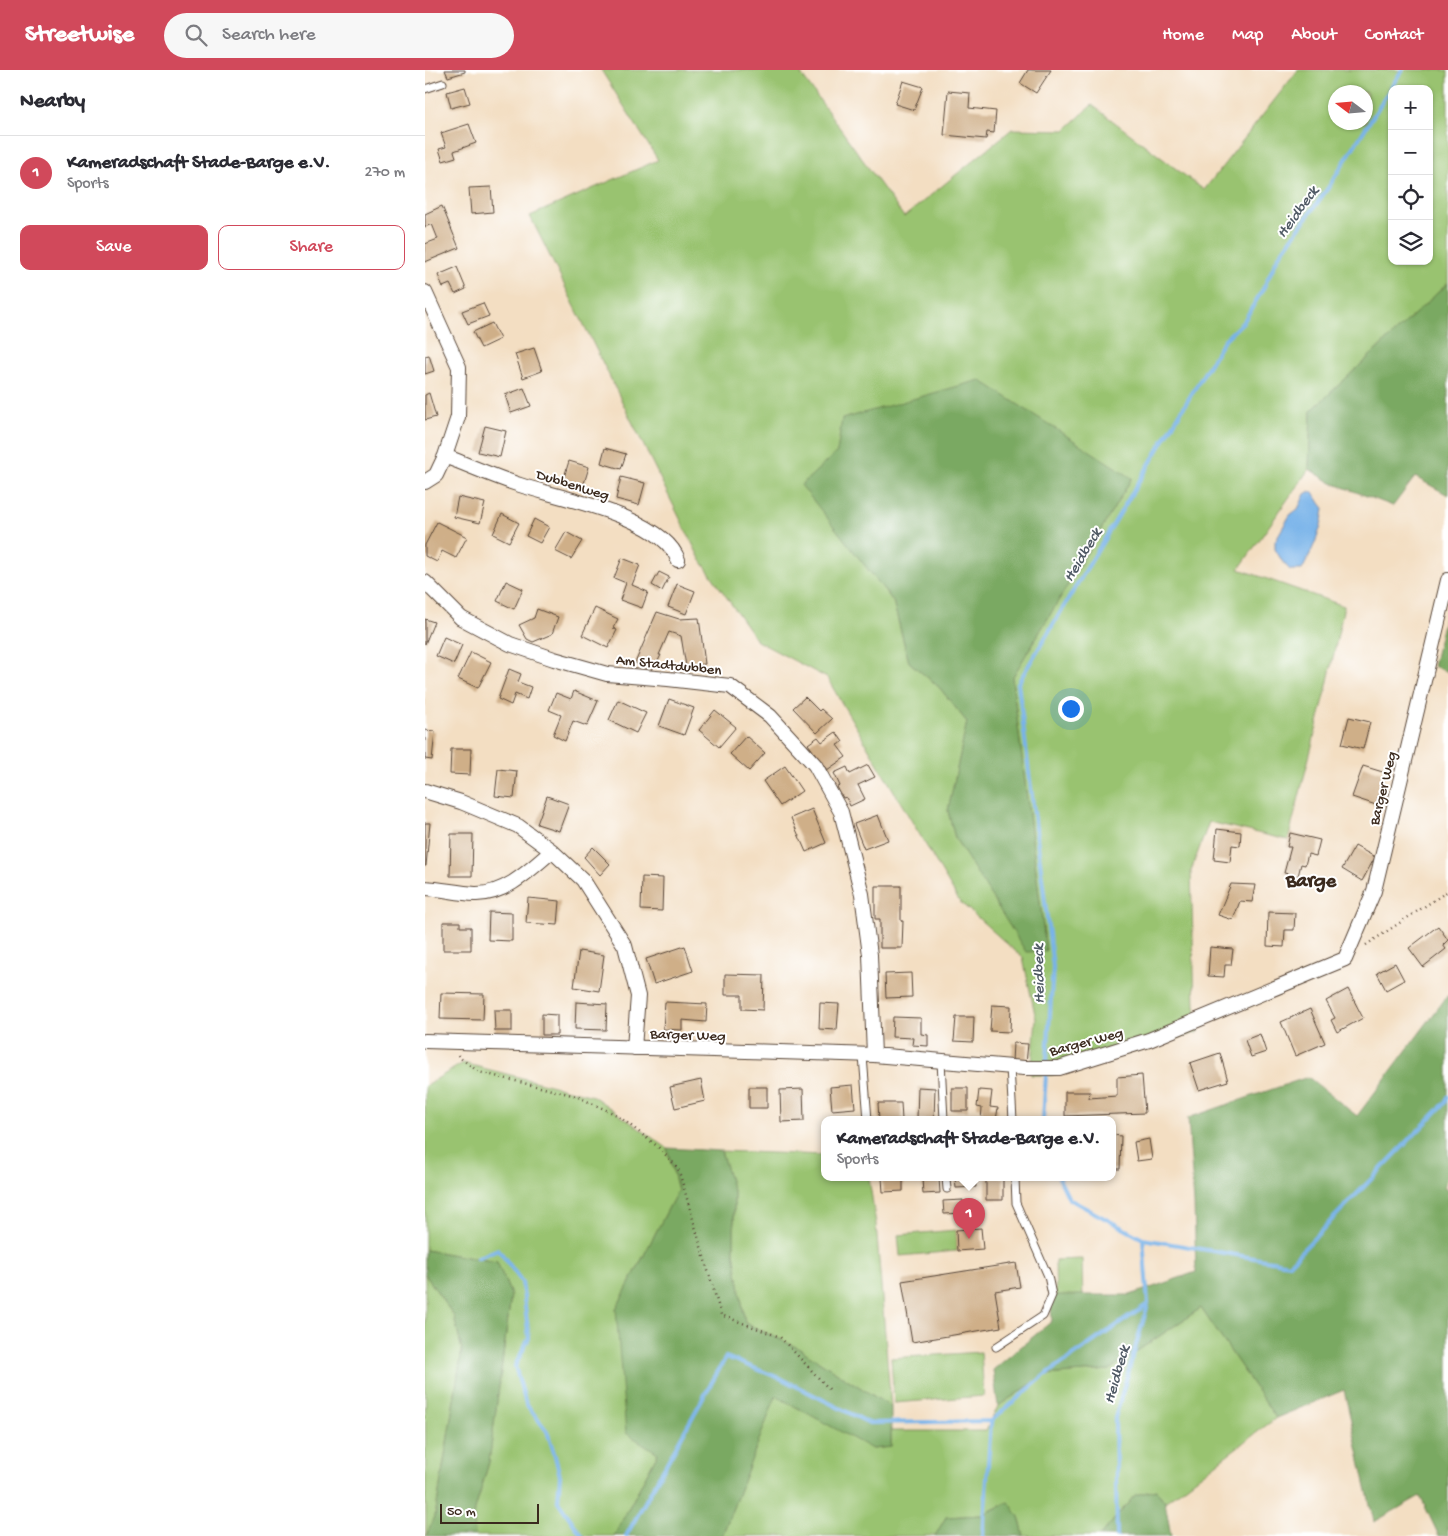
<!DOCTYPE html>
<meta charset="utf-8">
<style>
body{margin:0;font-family:"Gochi Hand",sans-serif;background:#f7f7f7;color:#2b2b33}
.controls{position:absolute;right:15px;top:15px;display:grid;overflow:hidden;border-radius:10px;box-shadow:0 1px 4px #0004}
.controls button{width:45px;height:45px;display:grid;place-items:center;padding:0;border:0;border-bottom:1px solid #e1e1e2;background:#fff;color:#2b2b33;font:25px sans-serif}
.compass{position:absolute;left:903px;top:15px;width:45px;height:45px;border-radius:50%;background:#fff;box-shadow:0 1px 4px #0004;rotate:286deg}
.scale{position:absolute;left:15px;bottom:12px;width:99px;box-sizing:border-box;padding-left:5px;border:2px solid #3b2a1e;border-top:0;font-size:14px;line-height:18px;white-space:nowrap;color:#3b2a1e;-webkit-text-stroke:4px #fff;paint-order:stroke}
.you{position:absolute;left:645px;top:638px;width:18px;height:18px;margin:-12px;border:4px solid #fff;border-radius:50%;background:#1a73e8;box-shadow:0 0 0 8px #1a73e833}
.badge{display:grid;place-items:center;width:32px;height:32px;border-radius:50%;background:#d1495b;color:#fff;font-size:16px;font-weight:700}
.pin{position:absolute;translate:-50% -41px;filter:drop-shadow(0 1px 2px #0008)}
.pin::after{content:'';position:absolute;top:26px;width:18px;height:15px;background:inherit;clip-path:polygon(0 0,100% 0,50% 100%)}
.popup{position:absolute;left:396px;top:1046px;width:295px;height:65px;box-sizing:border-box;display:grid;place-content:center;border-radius:10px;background:#fff;filter:drop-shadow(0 1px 4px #0005);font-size:16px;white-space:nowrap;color:#7c7c81}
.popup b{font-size:19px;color:#2b2b33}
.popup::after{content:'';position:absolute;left:50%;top:100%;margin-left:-10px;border:10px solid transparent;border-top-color:#fff}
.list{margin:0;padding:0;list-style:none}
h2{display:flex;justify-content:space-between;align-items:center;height:65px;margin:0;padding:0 20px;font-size:21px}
h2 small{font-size:16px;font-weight:400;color:#7c7c81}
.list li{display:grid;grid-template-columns:32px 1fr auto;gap:15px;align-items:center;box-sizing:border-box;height:75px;padding:0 20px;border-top:1px solid #e1e1e2}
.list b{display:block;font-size:19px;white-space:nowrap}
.list p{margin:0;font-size:16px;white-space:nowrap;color:#7c7c81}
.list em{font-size:16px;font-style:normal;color:#7c7c81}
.actions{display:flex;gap:10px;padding:15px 20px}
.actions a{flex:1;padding:11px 0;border:1px solid #d1495b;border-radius:10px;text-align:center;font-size:18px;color:#d1495b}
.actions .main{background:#d1495b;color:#fff}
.icon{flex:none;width:28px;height:28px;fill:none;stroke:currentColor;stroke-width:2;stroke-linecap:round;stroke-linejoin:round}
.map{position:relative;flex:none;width:1023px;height:1466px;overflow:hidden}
header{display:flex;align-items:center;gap:30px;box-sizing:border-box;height:70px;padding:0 25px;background:#d1495b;color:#fff}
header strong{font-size:24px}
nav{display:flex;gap:28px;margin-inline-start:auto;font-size:18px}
.search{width:350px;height:45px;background:#f7f7f7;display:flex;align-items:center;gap:12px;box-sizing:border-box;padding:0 18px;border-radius:28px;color:#7c7c81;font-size:19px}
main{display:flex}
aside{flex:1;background:#fff}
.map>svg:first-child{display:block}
.green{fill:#99c36f;stroke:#6a7646;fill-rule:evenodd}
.forest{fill:#7aa962;stroke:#5a6a40}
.water{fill:#78b3e9;stroke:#5a6e84}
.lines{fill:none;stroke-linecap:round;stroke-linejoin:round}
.stream{stroke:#78b3e9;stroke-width:4}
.building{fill:#cfaf88}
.lane-casing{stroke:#574537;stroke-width:9}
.street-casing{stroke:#574537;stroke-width:16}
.path{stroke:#574537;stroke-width:2.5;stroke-dasharray:1 4;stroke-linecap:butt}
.lane{stroke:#fff;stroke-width:7}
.street{stroke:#fff;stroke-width:14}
.labels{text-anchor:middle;stroke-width:4;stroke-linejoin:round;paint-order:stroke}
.street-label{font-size:15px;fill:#3b2a1e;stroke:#fff}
.water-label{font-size:16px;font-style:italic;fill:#505a65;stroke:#fff}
.district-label{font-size:20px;font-weight:bold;fill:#3b2a1e;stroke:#fff}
</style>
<header>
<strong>Streetwise</strong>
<div class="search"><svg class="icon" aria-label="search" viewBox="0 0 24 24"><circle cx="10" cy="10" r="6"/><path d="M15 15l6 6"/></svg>Search here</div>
<nav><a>Home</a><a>Map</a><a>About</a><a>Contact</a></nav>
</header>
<main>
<aside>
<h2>Nearby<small></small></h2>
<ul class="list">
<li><span class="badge">1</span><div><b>Kameradschaft Stade-Barge e.V.</b><p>Sports</p></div><em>270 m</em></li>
</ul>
<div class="actions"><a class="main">Save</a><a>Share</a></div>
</aside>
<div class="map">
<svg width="1023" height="1466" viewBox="0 0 1023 1466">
<rect width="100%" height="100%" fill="#fff"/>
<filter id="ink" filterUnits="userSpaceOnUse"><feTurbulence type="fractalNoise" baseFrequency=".02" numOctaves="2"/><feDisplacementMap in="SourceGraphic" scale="10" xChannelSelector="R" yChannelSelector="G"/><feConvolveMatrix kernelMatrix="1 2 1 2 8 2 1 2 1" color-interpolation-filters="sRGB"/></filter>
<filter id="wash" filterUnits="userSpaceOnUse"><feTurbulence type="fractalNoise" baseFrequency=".0096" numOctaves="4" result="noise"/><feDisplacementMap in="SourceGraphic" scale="20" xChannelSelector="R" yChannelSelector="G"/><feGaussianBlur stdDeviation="1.12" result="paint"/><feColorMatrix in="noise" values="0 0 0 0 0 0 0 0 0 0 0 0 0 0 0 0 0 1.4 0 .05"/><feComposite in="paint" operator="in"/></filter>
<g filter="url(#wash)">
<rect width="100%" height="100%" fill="#f3dec2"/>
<path class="green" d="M176 0H373L479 147 587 59 640 60 667 35 779 120 873 0H1023V213L886 341 884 399 814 499 919 536 900 625 863 770 784 752 766 801 770 935 774 962 627 1005H606L611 949 598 888 534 831 402 608 332 571 275 489 105 146 233 90ZM967 19H1004V191H967ZM911 22H941V52H911ZM412 382 707 408 587 608 621 881 540 784 530 768 523 741 542 652 514 617 484 592 468 531 377 415Z
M38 993 168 1026 242 1078 253 1120 191 1239 233 1383 189 1466H50L49 1464V1443L64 1392 86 1225 72 1192 0 1180V1016Z
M296 1081 400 1085V1108H444L451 1154 466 1337 373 1278 320 1253 309 1182V1124Z
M531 1160 532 1181 475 1186 473 1165Z
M657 1189 658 1233 631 1234 630 1190Z
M0 1204 29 1246 37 1280 10 1447 1 1466Z
M776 1238 851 1348 740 1432 731 1420 710 1425 675 1466H599L594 1447 583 1432 557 1445 521 1447 510 1466H297L351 1325 448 1379 466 1377V1361H561L573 1336 620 1305 684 1300Z
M556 1282 559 1326 469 1333 466 1288Z"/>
<path class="forest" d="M1023 213V425L990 407 968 436 907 413 884 399 886 341Z
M555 310 707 408 587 608 621 881 601 882 530 768 523 741 542 652 514 617 484 592 468 531 376 415 412 382 417 349Z
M1023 533V602L1008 596Z
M1023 925V1103L1019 1118 1023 1120V1466H1014L995 1426 949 1452 919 1320 851 1348 776 1238 684 1300 620 1305 573 1336 568 1300 627 1251 625 1225H705L771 1202 769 1134 763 1048 883 1007 932 1046Z
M242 1078 296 1081 309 1124V1182L320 1253 373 1278 466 1337V1377L447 1379 351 1326 297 1466H189L233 1383 201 1363 191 1239 253 1120Z
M0 1180 72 1192 86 1225 64 1392 49 1443 50 1466H1L10 1447 37 1280 29 1246 0 1204Z
M731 1420 740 1432 746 1466H675L710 1425Z
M584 1432 594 1447 599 1466H510L521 1447 557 1445Z"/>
<path class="water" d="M885 421C892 425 893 432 899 438 897 460 887 481 877 500H865L857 491 850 479V471L865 445 873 439 880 424Z"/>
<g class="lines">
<path class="stream" d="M618 1050 628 897 593 613 799 270 819 251 838 219 853 187 903 118 977 0
M634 1108 644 1129 718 1169 723 1234 690 1348 692 1466
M718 1169 864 1194 1020 1033 1023 1027
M52 1188 73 1179 97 1212 104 1268 90 1296 101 1334 122 1361 130 1386 135 1406 133 1431 157 1466
M201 1466 301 1287 357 1309 444 1353 566 1351 620 1305 723 1234
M558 1466 566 1351"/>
</g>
<g id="blocks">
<path class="building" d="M20 0H40V2L23 7Z
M603 0H626L611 23 595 13Z
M478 11 498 17 489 40 470 34Z
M40 17 45 33 26 38 22 22Z
M523 21 545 23 544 38 571 41 569 63 562 62 561 69 519 65Z
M44 54 51 73 29 81 31 87 18 91 14 79 21 77 16 63Z
M66 117 68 142 46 144 44 118Z
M17 136 34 178 0 192V174L13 169 7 154 0 157V144Z
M32 197 41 219 30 224 25 214 18 217 13 205Z
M58 233 64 246 43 254 37 241Z
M67 253 75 269 56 278 48 262Z
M109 278 117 301 98 308 90 284Z
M4 285 9 301 0 304V286Z
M99 318 106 336 86 343 80 325Z
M4 323 11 347 0 350V325Z
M60 356 81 361 75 387 53 382Z
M180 378 201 384 196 399 176 393Z
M144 391 164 397 157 420 137 414Z
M196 407 220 413 214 435 191 429Z
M33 427 60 433 55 453 29 447Z
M77 444 94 453 84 472 68 464Z
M109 449 124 457 115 473 101 466Z
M12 452 42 467 31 488 17 481 12 492 0 486V475Z
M141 462 157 471 146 489 130 481Z
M197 488 215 495 207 515 223 522 217 538 195 530 201 513 189 508Z
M234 502 244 507 237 521 227 515Z
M81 511 98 519 89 539 72 531Z
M252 514 270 521 261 544 243 537Z
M170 538 193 549 188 558 192 560 183 578 157 565Z
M112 539 133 547 127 564 108 572 102 569 94 555 109 548Z
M232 542 254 549 274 548 280 594 261 596 256 566 244 562 234 585H236L230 597 228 596 226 601 210 593Z
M0 549 9 552 0 574Z
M19 567 37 575 29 594 11 586Z
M46 582 66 592 53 618 33 609Z
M84 599 96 604 93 612 106 617 102 629 90 624 86 635 73 629Z
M149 621 173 631 162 656 148 651 140 671 128 665 136 645 124 640 131 623 146 629Z
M380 627 394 641 396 639 407 649 392 663 368 638Z
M244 629 269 638 259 665 234 656Z
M193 630 221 643 211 663 184 650Z
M290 640 311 657 294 677 274 660Z
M924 647 945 652 938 679 917 674Z
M0 660 10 661 7 690 0 689Z
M411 662 418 672 412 675 421 687 402 700 383 674 393 667 397 672Z
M321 666 340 683 324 701 305 684Z
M26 679H46L45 705 25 704Z
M443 695 450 707 433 715 440 729 425 736 421 727 418 728 412 717 415 716 409 703 422 697 425 704Z
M360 696 377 721 355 736 338 711Z
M938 696 961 703 951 735 927 727Z
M73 699 92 701 89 728 70 726Z
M122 726 144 734 134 761 112 754Z
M387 739 401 773 381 782 366 748Z
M453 745 463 770 439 779 429 754Z
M0 753H5L1 796H0Z
M792 759 816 762 815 776 807 775 805 792 789 790Z
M865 763 895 770 891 786 883 784 880 795 876 794 873 806 859 803 866 777H862Z
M26 764H48L47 806H25Z
M930 776 950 787 937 811 917 799Z
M168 777 185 794 175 805 159 787Z
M217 807 238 808 237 841 216 840Z
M806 814 830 815 827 832 815 831 808 850 793 845Z
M450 816H476V851H478L477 878H455V849H450Z
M103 828 135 831 133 855 101 853Z
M64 842 87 843V871L63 870Z
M843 842 870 843 869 860H860L859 877 842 876Z
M18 852H35V857H46V880H18Z
M1013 856 1023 870 1018 875 1021 879 998 897 984 878Z
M260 876 268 901 229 914 221 889Z
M785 877 808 879 806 895H800L799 907 783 906Z
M154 881 179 885 174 921 149 917Z
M970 893 979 910 961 920 952 903Z
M486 903 487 927 461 928 460 904Z
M300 904 339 905 338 940 317 939V925H300Z
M923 919 938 948 912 962 906 950 910 948 901 931Z
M16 923 59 924 58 950 15 949Z
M151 932 182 934 181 960 150 959Z
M240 932 282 934 281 952 257 950V960L238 959Z
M395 933 414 934 412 960 394 959Z
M567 935 586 936 585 962 565 961Z
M885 939 900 973 870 986 856 952Z
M69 940H87V961H70Z
M117 944 132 945V965H117Z
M468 947 496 948V964L503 965V976L487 975 488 968 467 967Z
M531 947H549L548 972 529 971Z
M835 964 841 982 826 987 820 970Z
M588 973 603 974 601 993 587 992Z
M795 983 803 1011 774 1020 765 993Z
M717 1005 720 1043 640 1046V1022H665L664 1028 692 1026V1007Z
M276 1010 280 1031 250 1038 245 1017Z
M428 1015 430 1038 407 1040 405 1017Z
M324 1017H342V1038H324Z
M493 1017 510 1018 509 1050 492 1049Z
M527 1018H543V1041H527Z
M378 1019 379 1051 356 1052 355 1020Z
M554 1020 567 1021 565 1037 573 1038 571 1050H556L557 1038 552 1037Z
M453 1033H476L477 1050H454Z
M688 1065 696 1066 695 1099H688Z
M724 1069 727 1089 712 1091 709 1072Z
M457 1108H478V1121L458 1122Z
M497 1108H514L515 1123 498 1124Z
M530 1108H550L551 1117 531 1118Z
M561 1108H578V1130H561Z
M538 1130V1143L519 1144 518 1131Z
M556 1158 558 1179 532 1181 531 1160Z
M591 1193 595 1217 570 1221 576 1257 487 1272 477 1211Z"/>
</g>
</g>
<g filter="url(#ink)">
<use href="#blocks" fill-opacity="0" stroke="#574537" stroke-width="1"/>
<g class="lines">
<g class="lane-casing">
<path id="lane" d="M0 19 18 13
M438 986 443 1050
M516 991 519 1050
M585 997 588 1050
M521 1108 522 1119
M571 1277 618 1246 627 1225 623 1206 591 1133 590 1108"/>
</g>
<g class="street-casing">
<path id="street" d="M0 222 34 297 33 347 20 386 11 405 0 412
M20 386C45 396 70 407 95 415 135 428 239 447 253 490
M0 512 36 548 85 574 129 589 182 604 243 609 305 616 345 646 390 695 416 742 437 824 445 885 449 985
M0 721 36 732 93 756 127 781 158 810 200 876 213 926 209 978
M0 818C17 819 33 823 50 824 80 825 105 800 127 781
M0 971 449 985 599 998H634L724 970 920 889 949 821 1023 510"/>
</g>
<path class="path" d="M941 875 1023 821
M33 985 34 987 54 1002 151 1026 192 1045 232 1076 253 1098 296 1245 355 1267 405 1320"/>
<use href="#lane" class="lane"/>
<use href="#street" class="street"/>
</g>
</g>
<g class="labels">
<g class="street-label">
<text transform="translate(148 414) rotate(17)" y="5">Dubbenweg</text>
<text transform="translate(244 594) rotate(6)" y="5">Am Stadtdubben</text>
<text transform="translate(957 718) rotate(-76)" y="5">Barger Weg</text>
<text transform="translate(263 964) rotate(2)" y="5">Barger Weg</text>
<text transform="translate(661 971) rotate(-15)" y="5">Barger Weg</text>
</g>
<g class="water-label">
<text transform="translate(871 141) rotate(-54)" y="6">Heidbeck</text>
<text transform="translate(656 484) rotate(-59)" y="6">Heidbeck</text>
<text transform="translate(612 904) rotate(-91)" y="6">Heidbeck</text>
<text transform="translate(690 1304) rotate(-74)" y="6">Heidbeck</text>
</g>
<g class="district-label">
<text x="886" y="816">Barge</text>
</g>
</g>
</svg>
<div class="controls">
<button>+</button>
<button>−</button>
<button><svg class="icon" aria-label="locate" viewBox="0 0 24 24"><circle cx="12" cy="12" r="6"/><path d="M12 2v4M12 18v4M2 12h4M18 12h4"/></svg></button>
<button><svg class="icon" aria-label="layers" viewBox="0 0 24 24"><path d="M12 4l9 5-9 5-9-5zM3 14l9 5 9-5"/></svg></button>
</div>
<svg class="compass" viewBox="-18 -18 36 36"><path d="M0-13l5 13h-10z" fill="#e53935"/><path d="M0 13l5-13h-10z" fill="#7c7c81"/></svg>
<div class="scale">50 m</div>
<div class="you"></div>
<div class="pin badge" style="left:544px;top:1169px">1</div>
<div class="popup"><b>Kameradschaft Stade-Barge e.V.</b>Sports</div>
</div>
</main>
